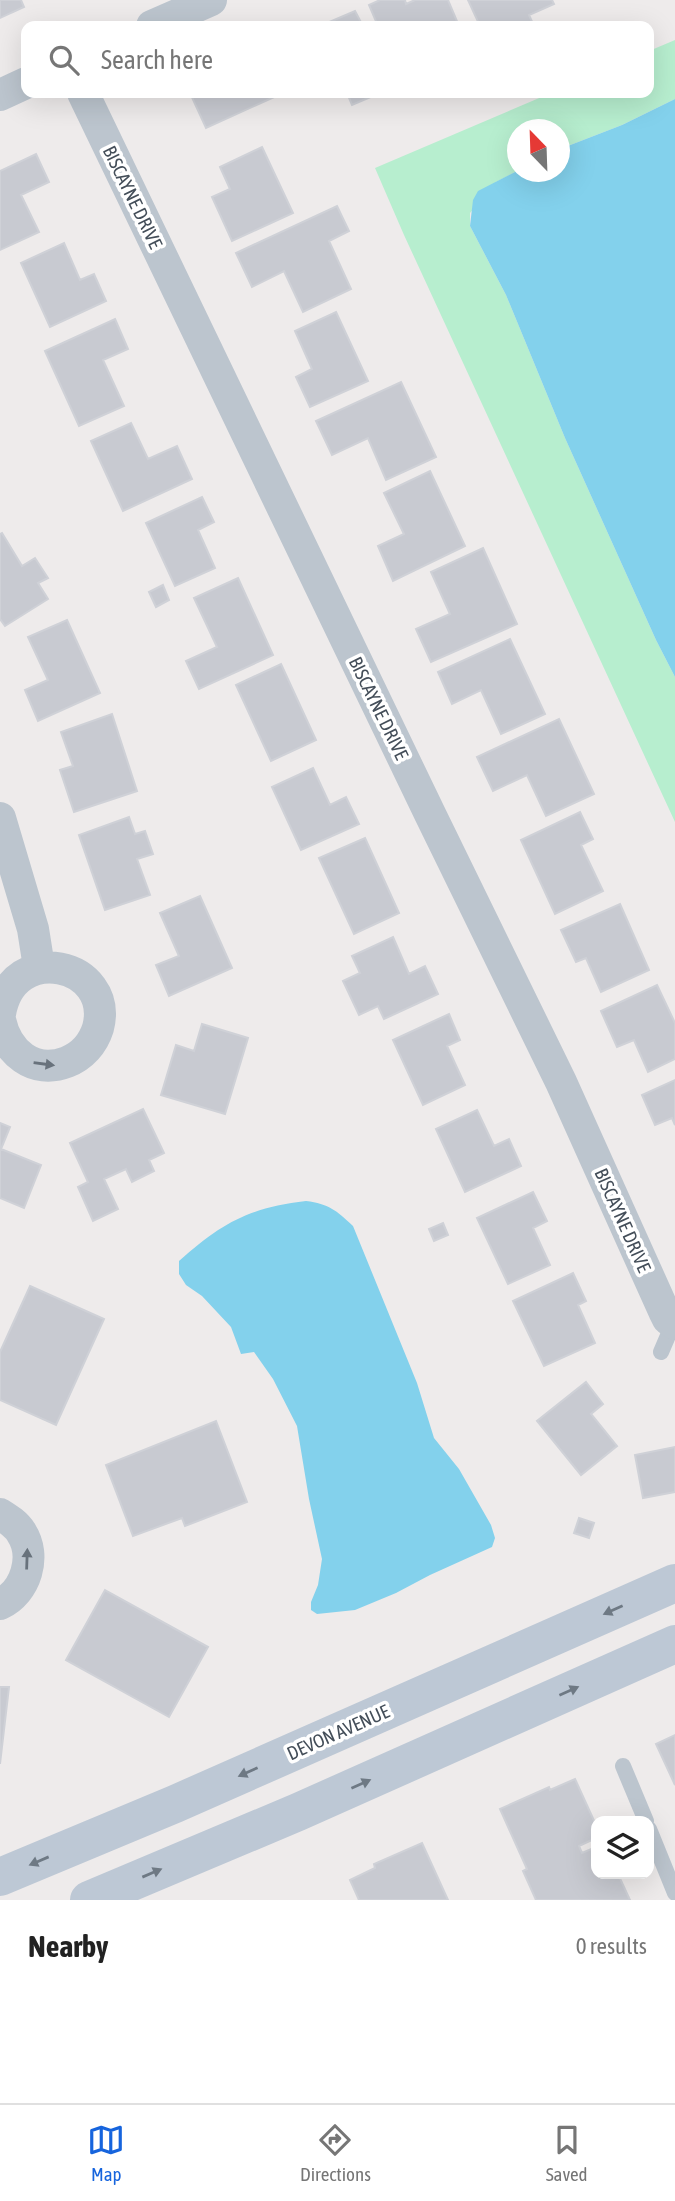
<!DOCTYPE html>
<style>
body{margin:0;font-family:"Asap Condensed",sans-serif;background:#f6f6f6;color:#222}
.controls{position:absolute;right:21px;bottom:21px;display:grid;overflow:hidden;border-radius:14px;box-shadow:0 7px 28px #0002}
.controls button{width:63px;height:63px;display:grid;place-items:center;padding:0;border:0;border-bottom:2px solid #e0e0e0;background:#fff;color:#222;font:35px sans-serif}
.compass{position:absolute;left:507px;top:119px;width:63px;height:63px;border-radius:50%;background:#fff;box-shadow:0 7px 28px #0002;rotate:337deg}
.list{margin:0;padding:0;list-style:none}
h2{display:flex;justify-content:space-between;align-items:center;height:91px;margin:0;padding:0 28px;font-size:30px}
h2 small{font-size:23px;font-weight:400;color:#767676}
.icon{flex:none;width:38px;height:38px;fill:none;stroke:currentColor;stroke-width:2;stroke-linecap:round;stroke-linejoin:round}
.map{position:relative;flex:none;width:675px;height:1900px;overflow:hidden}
.search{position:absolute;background:#fff;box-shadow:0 7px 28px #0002;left:21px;right:21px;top:21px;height:77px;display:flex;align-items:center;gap:18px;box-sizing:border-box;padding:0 24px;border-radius:14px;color:#767676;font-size:26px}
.sheet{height:203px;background:#fff}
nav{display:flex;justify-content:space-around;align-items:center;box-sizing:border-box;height:98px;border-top:2px solid #e0e0e0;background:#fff;font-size:19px;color:#767676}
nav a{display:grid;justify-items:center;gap:4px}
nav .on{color:#1664dd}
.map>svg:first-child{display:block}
.green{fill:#b7eecf}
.water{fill:#83d1ec}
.building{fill:#c8cad1;stroke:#cfd1d7;stroke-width:2}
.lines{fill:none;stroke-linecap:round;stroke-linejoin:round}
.service{stroke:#bcc5ce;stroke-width:16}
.minor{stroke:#bcc5ce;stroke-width:32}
.secondary{stroke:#bdc8d5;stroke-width:38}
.oneway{fill:#68727c}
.oneway2{fill:#6e7984}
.labels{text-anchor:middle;stroke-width:7;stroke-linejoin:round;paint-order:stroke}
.street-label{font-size:19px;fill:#444e59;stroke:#fff}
</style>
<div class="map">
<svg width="675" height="1900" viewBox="0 0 675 1900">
<rect width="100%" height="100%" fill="#eeebeb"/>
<path class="green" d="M675 40V99L622 125 560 149V130H518L517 171 496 182 470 213V226L506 295 565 438 656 640 675 677V822L404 235 375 168 551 93H649V51Z"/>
<path class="water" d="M675 99V677L656 640 565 438 506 295 470 226 473 200 478 191 517 171 560 172V149L622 125Z
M306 1201C329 1204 336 1210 353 1226L417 1383 434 1438 459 1469 491 1525 495 1538 492 1547 430 1575 396 1593 355 1610 317 1614 311 1610V1602L318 1585 322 1559 309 1499 297 1426 273 1379 254 1352 241 1354 231 1327 202 1296 186 1285 179 1274V1261C222 1223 248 1208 306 1201Z"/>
<path class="building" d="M0 0H21L24 7 0 18Z
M380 0H405L406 4 415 0H448L459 26H378L369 5Z
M468 0H552L554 4 529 15 534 26H480Z
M355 11 363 26H320Z
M190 93H283L206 128Z
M347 93H380L352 105Z
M262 147 293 213 232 241 212 197 230 189 220 167Z
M36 154 49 182 21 195 39 232 0 250V171Z
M337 206 349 231 329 241 351 289 303 312 284 271 252 287 236 253Z
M64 243 80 280 94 274 106 301 50 327 21 263Z
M336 312 368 381 310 407 296 377 312 369 295 331Z
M115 319 128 349 103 360 124 406 79 426 45 351Z
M401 382 436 457 386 480 368 438 332 455 316 421Z
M131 423 148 459 177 446 192 479 123 511 91 441Z
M430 471 465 546 393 581 378 546 404 534 384 493Z
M202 497 214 522 198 530 215 568 175 586 146 523Z
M2 533 22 566 35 558 48 578 38 583 48 599 5 626 0 619V534Z
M483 548 517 624 431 662 416 629 450 614 431 572Z
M238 578 273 655 199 689 186 661 217 647 194 598Z
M163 585 169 600 156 607 149 592Z
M67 620 100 693 38 721 25 690 48 680 28 637Z
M510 639 545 714 501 734 481 690 452 704 438 672Z
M281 664 316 740 271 761 236 685Z
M112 714 137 791 74 812 60 770 73 766 61 732Z
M559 719 594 794 546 816 527 775 493 791 477 757Z
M313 768 330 805 346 797 359 824 301 850 272 787Z
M580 812 593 839 581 845 603 891 555 914 521 840Z
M129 817 135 834 145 831 153 854 137 859 150 895 105 910 79 835Z
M365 838 399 913 354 934 319 858Z
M200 896 232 968 169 996 156 965 179 956 160 913Z
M620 904 649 970 601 992 586 958 576 962 561 930Z
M393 937 409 974 425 966 438 994 384 1019 378 1006 359 1015 343 981 360 973 352 956Z
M657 985 675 1023V1059L648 1072 634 1040 617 1047 601 1011Z
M449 1014 460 1040 447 1046 465 1085 423 1105 393 1040Z
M202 1024 248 1038 225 1114 161 1095 176 1045 194 1051Z
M675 1080V1125L672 1118 655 1125 642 1095Z
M143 1109 164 1153 149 1160 154 1171 132 1182 126 1169 104 1179 118 1209 93 1221 78 1187 88 1182 70 1143Z
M477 1110 494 1146 509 1139 521 1166 465 1192 436 1129Z
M0 1123 10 1127 1 1149 41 1165 24 1208 0 1198Z
M533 1192 547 1221 533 1228 550 1265 508 1284 477 1218Z
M443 1223 448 1235 434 1241 429 1229Z
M573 1273 586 1301 578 1305 595 1343 544 1366 513 1301Z
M30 1286 104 1319 56 1425 0 1400V1352Z
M586 1382 603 1404 591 1414 617 1446 581 1475 537 1421Z
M216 1421 247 1502 185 1526 182 1518 133 1536 106 1465Z
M675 1447V1492L643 1498 635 1455Z
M579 1518 594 1523 589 1538 574 1533Z
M105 1590 208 1647 169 1717 66 1660Z
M0 1687H9L0 1764Z
M675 1735V1785L656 1744Z
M575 1779 596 1825V1838L579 1846 582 1853 596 1847V1874H618L630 1900H536L523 1871 527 1869 500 1809 549 1787 550 1790Z
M422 1843 448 1900H359L350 1880 375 1868 374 1864Z"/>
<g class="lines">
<path class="service" d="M661 1352 673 1324
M623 1766 646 1821
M649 1829 675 1893"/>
<path class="minor" d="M152 26 211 0
M83 93 430 814 561 1082 664 1311 668 1319 675 1324
M0 95 26 83
M0 818 33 929 39 967
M0 1014C12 939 115 963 98 1028 93 1044 82 1056 67 1062 33 1075 7 1052 0 1020
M0 1514C8 1519 16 1524 21 1532 37 1556 26 1592 0 1604"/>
<path class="secondary" d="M0 1877 175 1804 675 1583
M89 1900 298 1812 675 1644"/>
</g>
<defs><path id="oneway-solid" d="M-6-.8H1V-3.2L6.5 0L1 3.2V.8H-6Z" transform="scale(1.75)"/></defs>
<g class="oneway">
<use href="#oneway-solid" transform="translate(44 1064) rotate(8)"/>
<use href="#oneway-solid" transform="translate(27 1559) rotate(-88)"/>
</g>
<g class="oneway2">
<use href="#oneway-solid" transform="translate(613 1610) rotate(156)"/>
<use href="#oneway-solid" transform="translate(569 1691) rotate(-24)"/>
<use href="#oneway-solid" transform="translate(248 1772) rotate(156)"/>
<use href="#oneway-solid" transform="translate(361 1784) rotate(-24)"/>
<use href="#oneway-solid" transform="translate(39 1861) rotate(157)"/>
<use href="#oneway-solid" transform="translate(152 1873) rotate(-23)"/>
</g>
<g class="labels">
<g class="street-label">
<text transform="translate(133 197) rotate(64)" y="7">BISCAYNE DRIVE</text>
<text transform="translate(379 708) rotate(64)" y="7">BISCAYNE DRIVE</text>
<text transform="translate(623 1220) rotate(66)" y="7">BISCAYNE DRIVE</text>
<text transform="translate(338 1732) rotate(-24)" y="7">DEVON AVENUE</text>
</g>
</g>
</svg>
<div class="controls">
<button><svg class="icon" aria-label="layers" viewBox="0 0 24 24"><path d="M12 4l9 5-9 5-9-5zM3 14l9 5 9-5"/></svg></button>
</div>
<svg class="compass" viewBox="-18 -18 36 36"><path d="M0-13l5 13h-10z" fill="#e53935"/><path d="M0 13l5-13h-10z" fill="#767676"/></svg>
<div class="search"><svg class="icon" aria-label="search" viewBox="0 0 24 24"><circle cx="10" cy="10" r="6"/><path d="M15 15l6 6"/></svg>Search here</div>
</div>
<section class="sheet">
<h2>Nearby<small>0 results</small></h2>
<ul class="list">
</ul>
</section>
<nav>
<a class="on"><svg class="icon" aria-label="map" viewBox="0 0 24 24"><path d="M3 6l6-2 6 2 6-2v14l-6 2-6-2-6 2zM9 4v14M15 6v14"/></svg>Map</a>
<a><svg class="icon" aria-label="directions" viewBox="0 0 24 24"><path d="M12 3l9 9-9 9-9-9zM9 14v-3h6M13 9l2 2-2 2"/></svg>Directions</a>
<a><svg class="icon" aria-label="saved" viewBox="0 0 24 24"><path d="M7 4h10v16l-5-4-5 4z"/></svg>Saved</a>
</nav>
